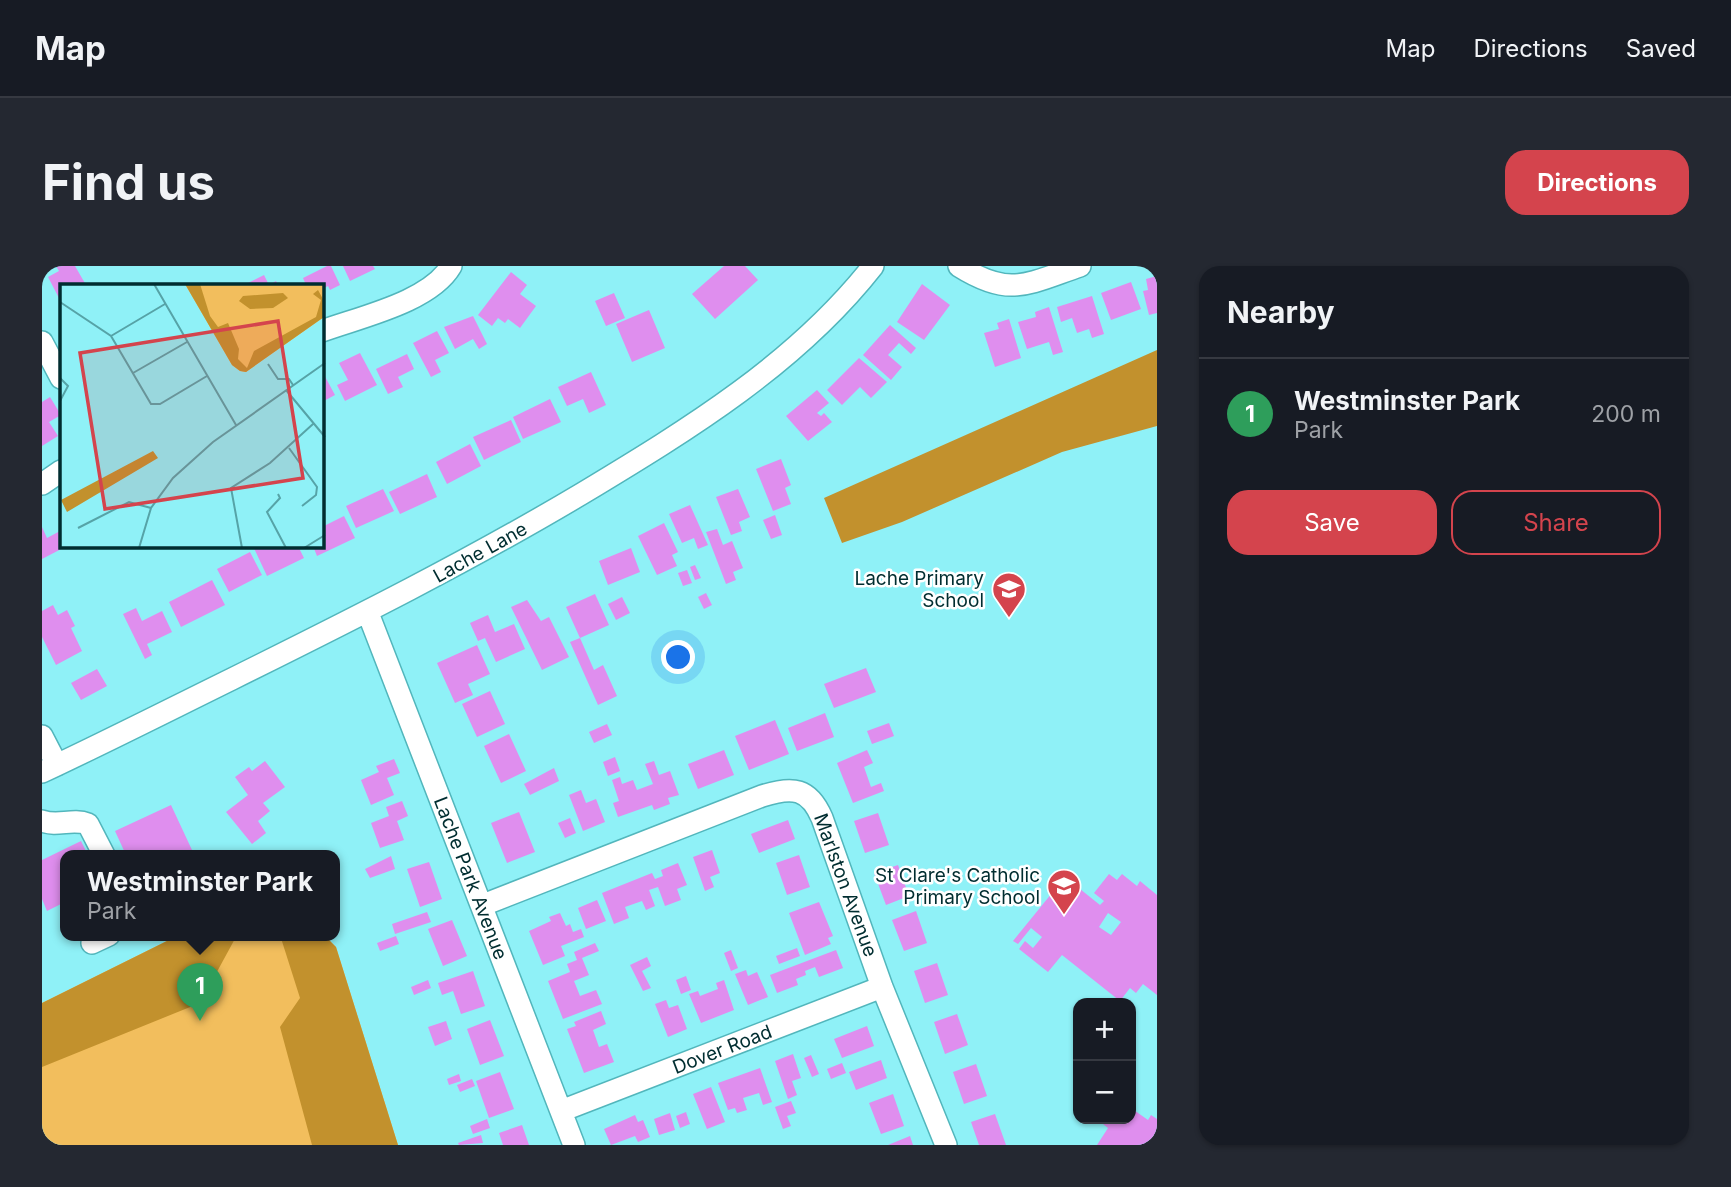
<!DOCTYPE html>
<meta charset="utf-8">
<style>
body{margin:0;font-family:Inter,sans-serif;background:#242831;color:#f1f3f6}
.controls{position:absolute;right:21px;bottom:21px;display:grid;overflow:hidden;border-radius:14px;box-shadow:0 2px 5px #0004}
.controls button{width:63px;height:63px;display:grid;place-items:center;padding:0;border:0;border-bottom:2px solid #363941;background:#171b24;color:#f1f3f6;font:35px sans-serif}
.you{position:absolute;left:637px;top:392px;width:24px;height:24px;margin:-18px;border:5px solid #fff;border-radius:50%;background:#1a73e8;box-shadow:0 0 0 10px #1a73e833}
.badge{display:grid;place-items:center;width:46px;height:46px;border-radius:50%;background:#d4444d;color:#fff;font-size:23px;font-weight:700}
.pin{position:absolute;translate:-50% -58px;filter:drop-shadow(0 2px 4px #0008)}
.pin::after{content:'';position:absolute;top:37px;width:24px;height:21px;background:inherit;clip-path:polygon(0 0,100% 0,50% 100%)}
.popup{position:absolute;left:18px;top:584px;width:280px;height:91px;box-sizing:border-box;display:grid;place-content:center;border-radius:14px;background:#171b24;filter:drop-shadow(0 2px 5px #0005);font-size:23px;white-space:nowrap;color:#9ea1a6}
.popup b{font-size:26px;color:#f1f3f6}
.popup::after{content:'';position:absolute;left:50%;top:100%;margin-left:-14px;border:14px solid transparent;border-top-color:#171b24}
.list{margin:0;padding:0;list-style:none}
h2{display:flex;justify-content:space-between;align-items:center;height:91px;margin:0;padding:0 28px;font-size:30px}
h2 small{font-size:23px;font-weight:400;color:#9ea1a6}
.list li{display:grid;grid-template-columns:46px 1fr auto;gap:21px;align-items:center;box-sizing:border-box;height:112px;padding:0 28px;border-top:2px solid #363941}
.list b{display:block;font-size:26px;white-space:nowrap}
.list p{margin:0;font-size:23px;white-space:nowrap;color:#9ea1a6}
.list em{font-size:23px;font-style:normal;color:#9ea1a6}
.actions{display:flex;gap:14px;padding:21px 28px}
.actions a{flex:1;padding:16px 0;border:2px solid #d4444d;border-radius:21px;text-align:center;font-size:24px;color:#d4444d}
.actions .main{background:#d4444d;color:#fff}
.map{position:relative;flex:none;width:1115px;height:879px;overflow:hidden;border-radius:21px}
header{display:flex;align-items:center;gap:42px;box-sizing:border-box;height:98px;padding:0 35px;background:#171b24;border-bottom:2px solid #363941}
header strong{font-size:33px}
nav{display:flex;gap:38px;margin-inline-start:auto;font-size:24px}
.intro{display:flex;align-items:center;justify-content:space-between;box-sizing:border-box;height:168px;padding:0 42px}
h1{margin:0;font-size:49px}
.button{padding:18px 32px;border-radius:21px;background:#d4444d;color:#fff;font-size:24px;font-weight:700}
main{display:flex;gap:42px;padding:0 42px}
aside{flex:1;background:#171b24;border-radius:21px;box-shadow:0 2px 5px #0004}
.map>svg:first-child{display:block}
.green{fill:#f2be5d}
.forest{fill:#c2912d}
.building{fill:#df8eee;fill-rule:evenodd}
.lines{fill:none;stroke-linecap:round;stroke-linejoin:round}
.minor-casing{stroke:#52b6bc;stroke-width:24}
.minor{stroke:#fff;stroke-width:21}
.labels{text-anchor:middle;stroke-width:5;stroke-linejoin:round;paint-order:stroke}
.street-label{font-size:19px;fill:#002d30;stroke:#fff}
.poi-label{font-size:19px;fill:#002d30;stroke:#fff;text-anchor:end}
.inset-road{fill:none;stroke:#56a3a7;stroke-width:2}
.view{fill:#d4444d;fill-opacity:0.15;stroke:#d4444d;stroke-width:3.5}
.inset-edge{fill:none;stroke:#002d30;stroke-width:3.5}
</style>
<header>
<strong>Map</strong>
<nav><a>Map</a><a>Directions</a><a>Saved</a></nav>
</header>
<div class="intro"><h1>Find us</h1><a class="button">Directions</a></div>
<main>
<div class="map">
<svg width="1115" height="879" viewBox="0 0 1115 879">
<rect width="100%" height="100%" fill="#8ff1f7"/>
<path class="green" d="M137 669H282L294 681 356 879H0V737Z"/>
<path class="forest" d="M1115 84V160L1020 186 860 256 800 277 782 232Z
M137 669H195L158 737 0 801V737Z
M238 669H282L294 681 356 879H270L238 761 258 732Z"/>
<path class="building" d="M14 0H33L44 19H19V36L6 11 17 5Z
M285 0H289L298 19 288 24 286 20 280 23V19H264L261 12Z
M301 0H331L333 3 308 15Z
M682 0H703L716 14 673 53 650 28Z
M469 6 485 19 478 28 494 40 478 62 466 53 463 57 456 52 450 60 436 49Z
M222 9 227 19 234 15 236 19H202Z
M1115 10V47L1107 49 1101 25 1106 24 1104 13Z
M1089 16 1099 43 1069 54 1059 27Z
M880 18 908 39 882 74 855 56Z
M572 27 583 52 564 60 553 35Z
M1050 30 1062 68 1050 72 1047 63 1035 67 1030 52 1019 56 1015 41Z
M1007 41 1021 86 1011 89 1007 76 985 83 976 56 994 51 993 46Z
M607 44 623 82 590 96 574 58Z
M431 50 445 78 437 83 431 73 413 83 402 61Z
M967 53 979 92 953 101 942 67 957 63 955 57Z
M848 59 874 82 869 88 857 77 846 89 860 101 849 114 821 89Z
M395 65 407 87 393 94 399 106 389 111 371 77Z
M318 87 335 119 303 135 295 119 306 114 297 97Z
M365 88 372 103 356 111 361 121 346 128 334 103Z
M817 92 845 116 829 132 818 121 800 139 785 124Z
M280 105 293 129 280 136Z
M549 106 564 139 547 147 541 133 525 140 516 121Z
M775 124 787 137 775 147 779 150 782 147 790 156 766 175 744 150Z
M8 131 19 149 7 156 16 170 0 180V136Z
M508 133 519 156 481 173 471 151Z
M469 154 479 176 442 194 431 171Z
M428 178 439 200 405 218 394 196Z
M739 193 749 219 743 222 749 238 731 245 714 203Z
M385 208 395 231 358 248 347 226Z
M341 223 352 245 314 262 304 240Z
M696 223 708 251 697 256 700 265 689 269 674 231Z
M648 239 666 279 656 283 652 272 640 277 627 248Z
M733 249 740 269 729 273 721 254Z
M302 250 313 272 275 290 271 280H280V261Z
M622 257 636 286 630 289 635 300 615 309 596 270Z
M0 261 5 272 18 265 19 280H25L0 293Z
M675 263 681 279 690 275 701 302 691 306 694 314 684 318 664 266Z
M211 280H256L262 292 225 310Z
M589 282 598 306 566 319 557 295Z
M208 286 220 309 187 326 175 303Z
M653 299 659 312 653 314 648 301Z
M645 304 650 317 641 320 636 307Z
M170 314 183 339 139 361 127 336Z
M664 327 670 339 662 343 656 331Z
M553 328 567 359 538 372 524 341Z
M580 331 588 347 574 354 566 338Z
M485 334 499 355 507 351 527 391 500 404 469 341Z
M11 339 16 349 25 344 33 360 29 362 40 385 14 399 0 371V345Z
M94 342 100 355 120 345 130 366 105 378 110 389 103 393 81 348Z
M446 349 453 366 472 358 483 383 454 396 443 372 436 375 428 357Z
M538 372 552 404 561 399 575 430 556 439 528 376Z
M435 379 448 408 426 418 431 429 413 437 395 397Z
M824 402 834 426 792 442 782 418Z
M55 403 65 420 39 434 29 417Z
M448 425 463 458 435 471 420 438Z
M783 447 792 471 755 485 746 462Z
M733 454 747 488 707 504 693 470Z
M847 457 852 470 830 478 825 465Z
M565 458 570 469 552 477 547 466Z
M467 468 484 505 459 517 442 480Z
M682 484 692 509 656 523 646 498Z
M825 484 831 497 822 501 829 521 839 517 842 525 811 537 795 497Z
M573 491 578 505 566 510 561 496Z
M352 493 358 507 345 512 352 529 329 539 319 514 337 506 334 500Z
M223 495 243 521 221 537 228 545 216 555 224 567 210 578 184 546 206 529 193 511 207 501 210 505Z
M612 495 617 509 628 505 637 529 626 532 628 538 612 544 610 539 576 551 571 537 577 535 570 514 578 511 580 518 591 514 595 524 611 518 603 498Z
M512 502 517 515 488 529 482 518Z
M539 524 544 537 554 533 563 556 541 565 527 529Z
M360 535 366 550 355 555 362 574 338 582 329 557 347 550 344 541Z
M129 539 150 584 140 589H84L73 565Z
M477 546 493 586 465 597 449 557Z
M836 547 847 579 823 587 812 555Z
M528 552 534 567 523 572 516 557Z
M746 554 753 573 717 587 709 568Z
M39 575 46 589H23V636L5 645 0 633V594Z
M670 584 678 607 668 611 672 621 663 625 651 591Z
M757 589 768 621 745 629 734 597Z
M349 590 353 603 328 612 323 603Z
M387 596 400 633 378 641 365 603Z
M636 597 645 619 635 623 639 634 623 640 616 621 607 624 613 640 604 644 600 635 583 641 587 652 572 658 560 627 610 607 613 613 621 610 619 604Z
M856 599 867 630 844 639 832 607Z
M1067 608 1075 614 1080 608 1095 620 1098 615 1115 629V729L1101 718 1094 727 1088 722 1078 735 1020 689 1006 706 977 683 983 675 991 682 1000 671 989 662 976 678 971 675 1023 611 1058 639 1062 635 1052 627ZM1066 647 1079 656 1069 669 1057 661Z
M555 634 564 655 544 663 536 642Z
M777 636 791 670 786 672 789 678 763 689 747 647Z
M874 645 885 677 862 685 850 654Z
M385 646 389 656 353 668 350 658Z
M518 647 524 660 528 658 531 666 539 663 542 671 519 680 523 690 501 699 487 665 509 655 507 651Z
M410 654 425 690 401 700 386 663Z
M354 670 357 678 338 685 335 677Z
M553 677 557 685 540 692 547 709 532 715 538 730 554 724 560 738 521 753 506 715 528 706 525 698 535 694 532 686Z
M755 682 758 690 737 698 734 690Z
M689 684 696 702 689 705 682 687Z
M794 684 801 702 777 711 773 701 763 705 764 709 754 713 756 719 735 727 728 709Z
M605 691 609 700 600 705 609 722 601 725 588 699Z
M895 697 906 729 883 737 872 705Z
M704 704 706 710 715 706 726 731 706 739 693 708Z
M431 705 443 740 419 748 411 725 400 729 396 717Z
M644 710 649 724 639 728 634 714Z
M386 714 389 722 372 729 369 721Z
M682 714 692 744 659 757 647 728 656 725 658 730 676 723 674 717Z
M624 734 627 742 636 739 645 763 626 771 613 738Z
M559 745 564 758 551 764 557 781 565 778 572 796 542 807 525 763 534 760 532 756Z
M915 748 926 779 903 788 892 756Z
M448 754 462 790 438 799 425 763Z
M404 755 410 773 393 780 386 761Z
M825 760 832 780 800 792 792 773Z
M751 788 759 812 750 815 755 829 746 833 733 795Z
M769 789 777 808 770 811 762 792Z
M839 794 845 812 814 824 807 806Z
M800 797 804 807 789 813 785 803Z
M934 798 945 830 922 838 911 806Z
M718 802 730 836 721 839 717 827 701 832 705 844 695 847 693 842 686 844 676 817Z
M458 806 472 843 447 852 434 815Z
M417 808 419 815 407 819 405 813Z
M430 813 433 820 418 826 415 819Z
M669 821 683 856 665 863 651 828Z
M851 828 862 860 839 868 827 837Z
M749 835 754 847 745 850 749 860 741 863 733 841Z
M1089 842 1106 854 1109 849 1115 853V879H1055L1066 862 1061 858 1065 853H1089Z
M644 846 648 858 638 862 634 850Z
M628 847 633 864 617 869 612 853Z
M953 848 964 879H937L929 856Z
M593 849 596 856 601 854 608 871 596 876 593 870 569 879 562 863Z
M445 853 448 862 431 868 428 860Z
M480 859 487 879H461L457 867Z
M439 869 441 877 417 879 416 877Z
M868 870 871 879H846Z"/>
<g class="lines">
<g class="minor-casing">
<path id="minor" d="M917 0C968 32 985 18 1038 0
M280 65C318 51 388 36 409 0
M0 76 19 112
M0 218 19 205
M326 347 532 879
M0 470 15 499
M0 506C64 476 127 444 190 413 309 354 427 295 541 227 647 163 754 98 831 0
M0 555C16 561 30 552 46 558L62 589
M441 639 720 530C751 520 767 522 780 552L840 721 904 879
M50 677 67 669
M519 845 840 721"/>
</g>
<use href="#minor" class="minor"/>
</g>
<defs>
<g id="school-pin" transform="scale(1.75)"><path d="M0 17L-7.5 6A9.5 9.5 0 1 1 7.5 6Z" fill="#d4444d" stroke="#fff"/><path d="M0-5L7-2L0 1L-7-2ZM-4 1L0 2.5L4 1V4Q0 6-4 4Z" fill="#fff"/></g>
</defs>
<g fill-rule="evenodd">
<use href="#school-pin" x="967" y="323"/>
<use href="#school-pin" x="1022" y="620"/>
</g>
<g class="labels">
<g class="street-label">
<text transform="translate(438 286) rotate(-29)" y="7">Lache Lane</text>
<text transform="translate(429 612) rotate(69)" y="7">Lache Park Avenue</text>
<text transform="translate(804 619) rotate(70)" y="7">Marlston Avenue</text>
<text transform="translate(680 783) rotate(-21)" y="7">Dover Road</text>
</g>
<g class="poi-label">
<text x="942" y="319">Lache Primary<tspan x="942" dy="22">School</tspan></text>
<text x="998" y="616">St Clare's Catholic<tspan x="998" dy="22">Primary School</tspan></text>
</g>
</g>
<g transform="translate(18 18)">
<rect width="264" height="264" fill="#8ff1f7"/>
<path d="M125 0H264V33L186 88 180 87 172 81Z" fill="#f2be5d"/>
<path d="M125 0H140L150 32 158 43 168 39 179 65 178 75 187 84 194 67 256 33 261 16 253 10 258 6 264 17V33L186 88 180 87 172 81ZM223 9 228 14 213 24 190 25 179 17 183 12ZM93 167 98 174 7 228 1 216Z" fill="#c2912d"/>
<path class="inset-road" d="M94 0 176 141M0 18 51 52 91 120H100L147 92M51 52 105 20M208 80 218 95H229L233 101M73 89 127 58M0 94 8 102 0 117M226 106 265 153M229 164 257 203 256 211 242 222M218 210 220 214 207 228 226 264M18 244 69 218 91 224M79 264 91 224 113 194 153 158 265 79M182 264 171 204 210 179 253 140M244 264 265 251"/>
<path class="view" d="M218 37 243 194 45 225 20 69Z"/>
<rect width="264" height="264" class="inset-edge"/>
</g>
</svg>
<div class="controls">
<button>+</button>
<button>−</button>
</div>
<div class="you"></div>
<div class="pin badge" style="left:158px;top:755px;background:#2e9e5b">1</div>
<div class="popup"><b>Westminster Park</b>Park</div>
</div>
<aside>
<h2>Nearby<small></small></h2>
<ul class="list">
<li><span class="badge" style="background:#2e9e5b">1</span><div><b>Westminster Park</b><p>Park</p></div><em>200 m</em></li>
</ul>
<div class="actions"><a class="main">Save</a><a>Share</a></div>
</aside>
</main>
